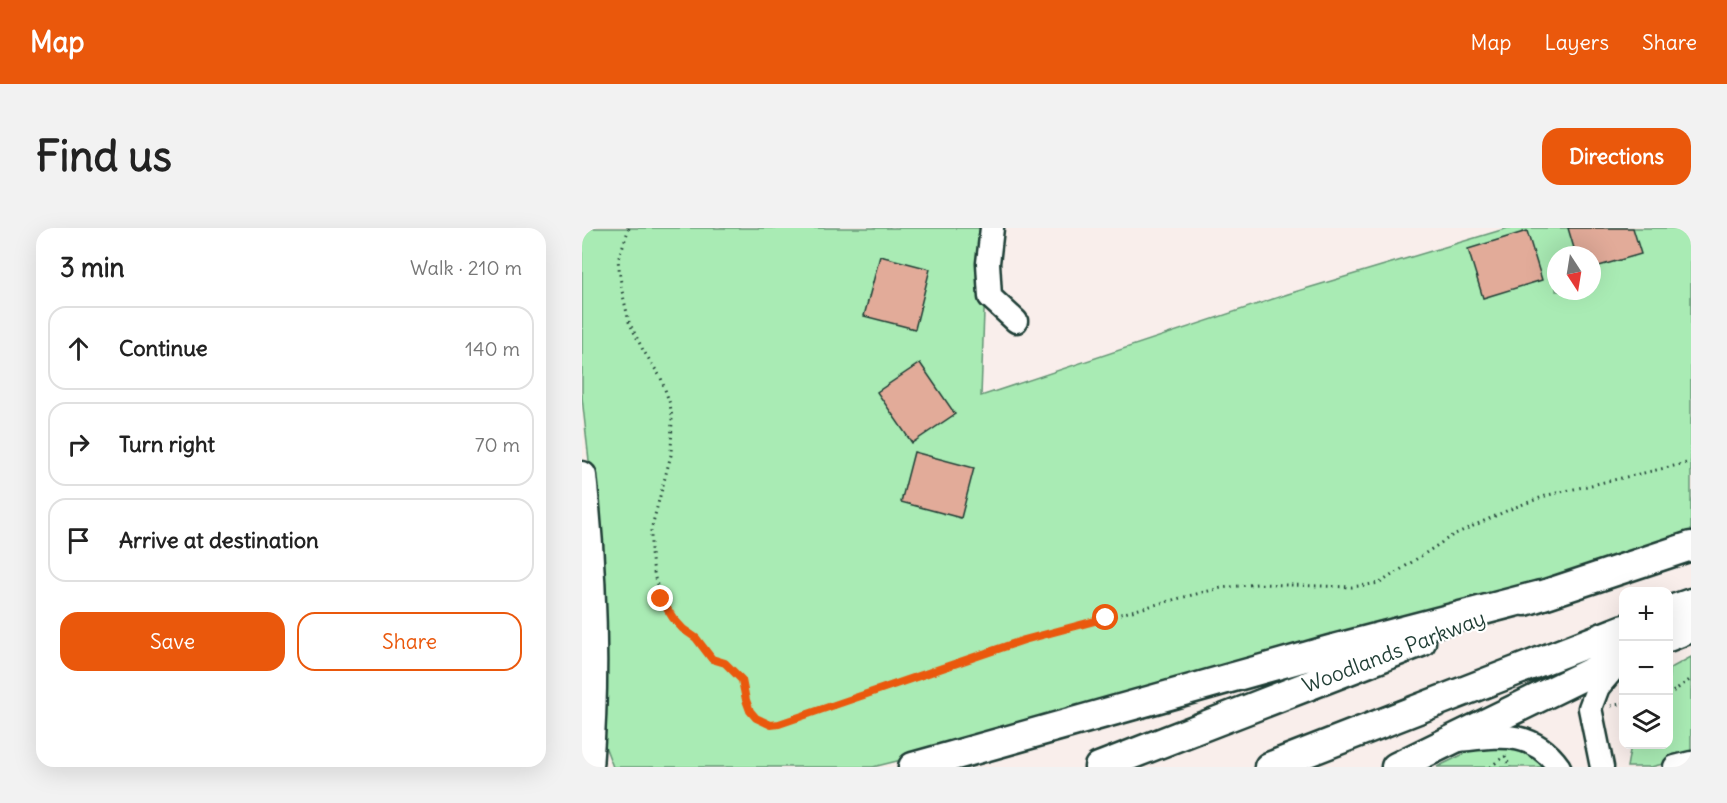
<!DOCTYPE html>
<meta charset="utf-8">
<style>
body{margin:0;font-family:Delius,sans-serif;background:#f2f2f2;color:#222}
.controls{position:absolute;right:18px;bottom:18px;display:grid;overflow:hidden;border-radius:12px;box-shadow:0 6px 24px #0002}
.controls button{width:54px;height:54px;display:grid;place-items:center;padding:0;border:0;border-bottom:2px solid #e0e0e0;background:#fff;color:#222;font:30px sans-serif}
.compass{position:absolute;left:965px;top:18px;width:54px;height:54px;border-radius:50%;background:#fff;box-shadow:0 6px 24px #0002;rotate:168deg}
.stop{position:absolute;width:18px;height:18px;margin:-14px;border:4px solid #ea580c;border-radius:50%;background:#fff}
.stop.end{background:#ea580c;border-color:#fff;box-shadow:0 2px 6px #0008}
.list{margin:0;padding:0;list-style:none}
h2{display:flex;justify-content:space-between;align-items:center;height:78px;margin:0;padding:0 24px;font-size:26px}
h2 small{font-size:20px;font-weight:400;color:#767676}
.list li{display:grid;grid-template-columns:39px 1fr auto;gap:18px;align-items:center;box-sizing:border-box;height:84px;margin:0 12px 12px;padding:0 12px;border:2px solid #e0e0e0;border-radius:18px}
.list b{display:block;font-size:22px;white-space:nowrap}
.list em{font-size:20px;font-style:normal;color:#767676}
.actions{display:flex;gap:12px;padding:18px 24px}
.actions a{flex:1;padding:14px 0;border:2px solid #ea580c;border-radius:18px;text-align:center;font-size:21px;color:#ea580c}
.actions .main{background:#ea580c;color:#fff}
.icon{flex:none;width:33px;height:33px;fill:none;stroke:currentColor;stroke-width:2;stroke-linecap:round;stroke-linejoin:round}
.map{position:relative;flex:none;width:1109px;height:539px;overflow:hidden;border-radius:18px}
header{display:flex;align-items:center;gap:36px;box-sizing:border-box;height:84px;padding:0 30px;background:#ea580c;color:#fff}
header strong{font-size:28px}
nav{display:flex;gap:33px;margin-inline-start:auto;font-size:21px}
.intro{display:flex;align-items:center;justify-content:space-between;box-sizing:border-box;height:144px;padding:0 36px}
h1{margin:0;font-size:42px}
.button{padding:15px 27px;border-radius:18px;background:#ea580c;color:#fff;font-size:21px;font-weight:700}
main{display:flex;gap:36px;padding:0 36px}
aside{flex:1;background:#fff;border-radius:18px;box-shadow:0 6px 24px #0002}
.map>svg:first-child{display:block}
.green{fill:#a9ebb4;stroke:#649474;stroke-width:1.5;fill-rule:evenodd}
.building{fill:#e2ab99;stroke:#1f3d34;stroke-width:1.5}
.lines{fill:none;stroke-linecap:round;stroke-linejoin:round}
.minor-casing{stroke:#1f3d34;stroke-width:27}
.major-casing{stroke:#1f3d34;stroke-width:33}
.path{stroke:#1f3d34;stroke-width:3;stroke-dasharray:1.5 4.5;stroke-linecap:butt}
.minor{stroke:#fff;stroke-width:22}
.major{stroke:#fff;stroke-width:28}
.route{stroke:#ea580c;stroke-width:8}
.labels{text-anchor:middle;stroke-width:4.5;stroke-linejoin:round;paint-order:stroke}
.street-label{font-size:21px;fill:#1f3d34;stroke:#fff}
</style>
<header>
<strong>Map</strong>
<nav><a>Map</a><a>Layers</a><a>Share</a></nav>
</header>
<div class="intro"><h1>Find us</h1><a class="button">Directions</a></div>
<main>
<aside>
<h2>3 min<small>Walk · 210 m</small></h2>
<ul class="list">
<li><svg class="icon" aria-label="ahead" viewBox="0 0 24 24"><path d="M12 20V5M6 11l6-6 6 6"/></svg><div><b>Continue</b></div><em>140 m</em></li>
<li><svg class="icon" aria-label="right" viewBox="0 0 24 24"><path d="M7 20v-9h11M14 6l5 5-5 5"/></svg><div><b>Turn right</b></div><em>70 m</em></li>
<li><svg class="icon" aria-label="arrive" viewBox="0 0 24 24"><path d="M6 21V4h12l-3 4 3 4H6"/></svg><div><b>Arrive at destination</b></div></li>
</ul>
<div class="actions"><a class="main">Save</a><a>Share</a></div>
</aside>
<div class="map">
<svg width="1109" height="539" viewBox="0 0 1109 539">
<rect width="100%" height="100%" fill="#f9eeeb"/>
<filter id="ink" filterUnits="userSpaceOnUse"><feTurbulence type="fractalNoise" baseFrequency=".0167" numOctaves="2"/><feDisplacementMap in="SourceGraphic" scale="12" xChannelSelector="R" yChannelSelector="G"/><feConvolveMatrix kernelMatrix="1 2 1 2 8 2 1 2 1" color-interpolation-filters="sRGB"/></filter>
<g filter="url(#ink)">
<path class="green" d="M0 0H405L399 168 706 66 926 0H1109V311L400 512 291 539H31L20 510 16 315 0 169ZM974 27H1010V63H974Z
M1109 429V529L1069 539H1045L1049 517 1086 516 1087 441Z
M908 516 945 521 967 539H855L888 523Z"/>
<path class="building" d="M986 0H1051L1059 26 1010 40V27H994Z
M945 3 960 52 901 70 886 21Z
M298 28 348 41 333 101 282 88Z
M338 135 373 186 330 215 295 164Z
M332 224 392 240 379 290 319 274Z"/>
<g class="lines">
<g class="minor-casing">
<path id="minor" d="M410 0 406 35 408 69 434 93
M877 512C918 508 950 501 977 539
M1020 539 1008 480 1016 459 1039 432
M1093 539 1109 535"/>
</g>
<g class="major-casing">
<path id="major" d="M0 248C10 344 14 443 6 539
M943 373 1109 318
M1086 383 1109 375
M1086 409 1109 400
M331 539 748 422 959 367
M517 539 839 414
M687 539 1042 401
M814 539 1042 428"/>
</g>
<path class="path" d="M47 0 36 32 40 63 47 94 61 122 79 150 88 176 90 189 89 227 69 302V326L73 350 79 371 91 390 101 401 114 410 130 431 143 435 160 452 164 472 168 483 174 490 189 497 197 496 442 412 602 369 639 360 675 356 770 359 798 355 871 307 931 280 966 267 1109 234
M1086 467 1109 451
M1029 478 1042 475
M923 528 928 539
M908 539 923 528"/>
<use href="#minor" class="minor"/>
<use href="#major" class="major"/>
</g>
</g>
<g class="lines" filter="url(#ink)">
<path class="route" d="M79 371 91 390 101 401 114 410 130 431 143 435 160 452 164 472 168 483 174 490 189 497 197 496 442 412 524 390"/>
</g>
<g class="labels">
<g class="street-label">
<text transform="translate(812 424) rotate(-21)" y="7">Woodlands Parkway</text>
</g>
</g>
</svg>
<div class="controls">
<button>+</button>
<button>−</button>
<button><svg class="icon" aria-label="layers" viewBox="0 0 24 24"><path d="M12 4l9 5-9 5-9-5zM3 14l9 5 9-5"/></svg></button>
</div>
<svg class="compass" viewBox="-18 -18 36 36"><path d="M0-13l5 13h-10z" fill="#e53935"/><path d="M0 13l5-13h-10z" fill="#767676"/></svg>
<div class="stop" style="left:524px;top:390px"></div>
<div class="stop end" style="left:79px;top:371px"></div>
</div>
</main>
